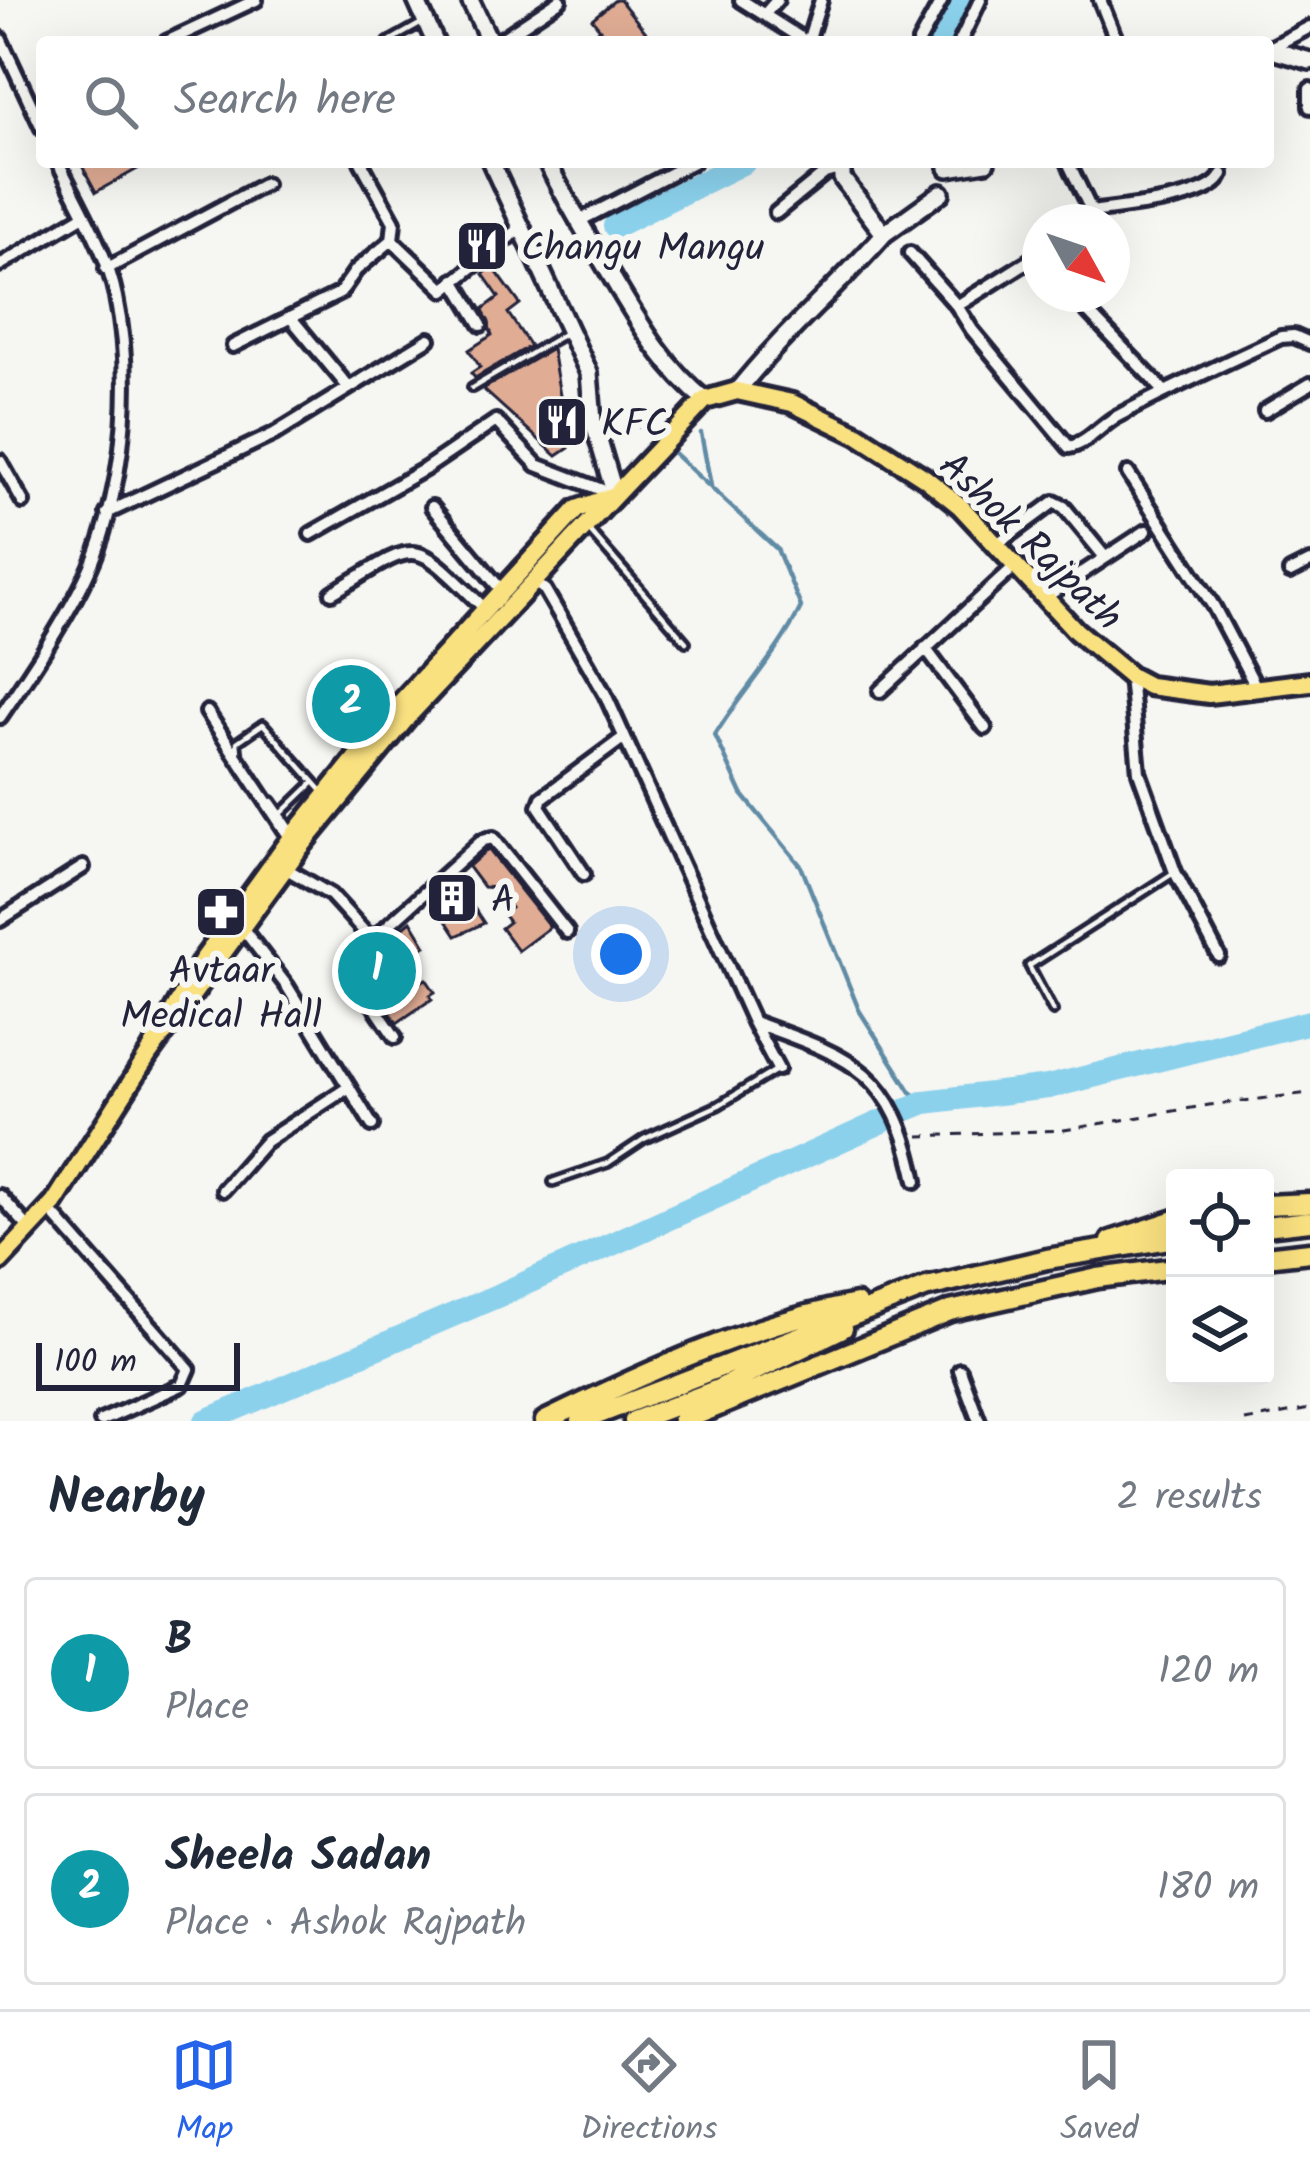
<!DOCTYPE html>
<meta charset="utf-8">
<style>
body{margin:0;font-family:Kalam,sans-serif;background:#f2f2f3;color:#1f2937}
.controls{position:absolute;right:36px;bottom:36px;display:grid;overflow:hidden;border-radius:12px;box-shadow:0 12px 48px #0002}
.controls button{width:108px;height:108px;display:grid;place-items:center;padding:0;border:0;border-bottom:3px solid #e0e1e3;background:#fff;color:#1f2937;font:60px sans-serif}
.compass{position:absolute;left:1022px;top:204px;width:108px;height:108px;border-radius:50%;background:#fff;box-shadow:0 12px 48px #0002;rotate:130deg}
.scale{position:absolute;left:36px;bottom:30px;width:204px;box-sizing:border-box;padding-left:12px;border:6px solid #22223b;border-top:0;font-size:33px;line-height:42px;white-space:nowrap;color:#22223b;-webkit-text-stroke:9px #f6f6f2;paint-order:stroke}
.you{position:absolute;left:621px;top:954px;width:42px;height:42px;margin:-30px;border:9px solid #fff;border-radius:50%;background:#1a73e8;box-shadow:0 0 0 18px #1a73e833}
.badge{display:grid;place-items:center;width:78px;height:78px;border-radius:50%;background:#2563eb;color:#fff;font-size:39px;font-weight:700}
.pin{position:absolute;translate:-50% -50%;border:6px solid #fff;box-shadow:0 3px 12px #0006}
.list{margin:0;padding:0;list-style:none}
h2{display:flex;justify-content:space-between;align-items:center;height:156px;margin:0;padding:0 48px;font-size:51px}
h2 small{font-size:39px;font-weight:400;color:#747a83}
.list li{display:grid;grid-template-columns:78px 1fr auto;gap:36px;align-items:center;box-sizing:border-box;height:192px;margin:0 24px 24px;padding:0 24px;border:3px solid #e0e1e3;border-radius:12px}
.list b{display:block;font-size:45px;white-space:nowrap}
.list p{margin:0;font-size:39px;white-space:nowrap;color:#747a83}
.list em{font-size:39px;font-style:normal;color:#747a83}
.icon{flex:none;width:66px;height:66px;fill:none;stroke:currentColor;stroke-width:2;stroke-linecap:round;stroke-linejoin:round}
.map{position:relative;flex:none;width:1310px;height:1421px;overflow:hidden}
.search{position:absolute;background:#fff;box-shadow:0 12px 48px #0002;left:36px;right:36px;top:36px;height:132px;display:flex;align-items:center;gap:30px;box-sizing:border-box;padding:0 42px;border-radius:12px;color:#747a83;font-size:45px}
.sheet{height:588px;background:#fff}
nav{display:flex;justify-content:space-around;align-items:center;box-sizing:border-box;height:168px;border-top:3px solid #e0e1e3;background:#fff;font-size:33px;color:#747a83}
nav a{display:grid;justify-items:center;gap:6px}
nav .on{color:#2563eb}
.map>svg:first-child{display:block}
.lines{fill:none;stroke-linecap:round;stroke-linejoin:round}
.stream{stroke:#618ba5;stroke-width:4.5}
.river{stroke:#8bd1ec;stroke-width:24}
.building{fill:#e0ac94;stroke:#22223b;stroke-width:3}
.lane-casing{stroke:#22223b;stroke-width:14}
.street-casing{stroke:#22223b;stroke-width:20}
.secondary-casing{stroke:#22223b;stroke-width:24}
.primary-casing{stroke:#22223b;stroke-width:26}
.highway-casing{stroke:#22223b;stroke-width:27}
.path{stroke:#22223b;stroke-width:3;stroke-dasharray:9 9;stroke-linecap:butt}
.lane{stroke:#f6f6f2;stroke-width:4.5}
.street{stroke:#f6f6f2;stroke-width:10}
.secondary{stroke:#f6f6f2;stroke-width:15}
.primary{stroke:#fae180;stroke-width:16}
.highway{stroke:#fae180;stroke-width:18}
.labels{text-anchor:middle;stroke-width:12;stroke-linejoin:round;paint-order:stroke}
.poi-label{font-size:39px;fill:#22223b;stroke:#f6f6f2;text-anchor:start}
.street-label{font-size:39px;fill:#22223b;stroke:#f6f6f2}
</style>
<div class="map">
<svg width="1310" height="1421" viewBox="0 0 1310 1421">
<rect width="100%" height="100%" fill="#f6f6f2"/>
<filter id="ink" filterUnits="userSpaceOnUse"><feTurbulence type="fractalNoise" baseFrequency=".00833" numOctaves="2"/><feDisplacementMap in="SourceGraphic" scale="24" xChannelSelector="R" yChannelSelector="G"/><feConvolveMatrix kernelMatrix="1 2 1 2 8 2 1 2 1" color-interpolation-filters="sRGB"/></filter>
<g filter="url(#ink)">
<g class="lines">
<path class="stream" d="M639 426 658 441
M701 433 711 486
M667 447 777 549 801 607C779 653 742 691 715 735L742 794 801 866 859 1010 911 1092 925 1102"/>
<path class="river" d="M940 42 960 0
M615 226 744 162
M908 1109 925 1102 1048 1087 1310 1022
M206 1421 504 1293 883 1121"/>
</g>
<path class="building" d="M615 0H620L649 36 642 42H584L600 29 592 19Z
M80 162H150L96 192Z
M493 267 520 304 508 313 530 346 475 378 471 373 480 367 469 350 492 335 483 309 499 297 483 274Z
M552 349 569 448 557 456 483 389Z
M349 679 377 708 354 733 326 701Z
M488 849 550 927 518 951 501 928 509 922 503 914 511 908 496 888 483 887 468 867Z
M455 879 484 923 456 936 432 899Z
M411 921 426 946 403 960 419 983 426 979 435 992 430 995 432 999 397 1023 361 969 379 947Z"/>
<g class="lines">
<g class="lane-casing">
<path id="lane" d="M388 42 420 24
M472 388 564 334
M587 528 686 642
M238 752 237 742 263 724 322 791
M272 801 293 831
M281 814 314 782
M1053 1011 1029 966 1175 872
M553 1182 608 1163 644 1139 719 1105 778 1069"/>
</g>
<g class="street-casing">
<path id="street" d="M741 0 807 42
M1100 0 1117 42
M764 15 777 0
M0 38 42 128
M166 42 256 0
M497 42 560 0
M808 42 821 0
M919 42 942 0
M960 42 980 0
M1270 48 1310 27
M1310 89V107
M1068 162 1092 212
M776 213 825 173 839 169
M577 222 693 162
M1079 222 1092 212C1120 207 1213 201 1222 174
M392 240 444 290 522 227
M910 253 957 306 972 330 1069 447C1087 444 1100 426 1116 417 1170 388 1226 363 1281 337L1294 336 1310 343
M0 265 84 215
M106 269 265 184
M454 280 481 325
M1071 294 1164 391
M957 306 1035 257 1040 262
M291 318 349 388
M233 346 340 293 356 270 392 240 394 222 361 162
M1265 411 1310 384
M0 461 23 502
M1128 473 1214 607 1257 689
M432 507 502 591
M107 513 274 434 429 339
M311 534 425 469 496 421 537 465 615 495
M997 544 1054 502 1064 507 1104 556
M1290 572 1310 562
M533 581 545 590 605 694 753 1022 778 1069
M332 593C422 539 409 535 485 609
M1047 596 1146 531
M925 648 985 728
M1130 676 1139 772 1175 872 1219 956
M880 691 1014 567
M207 712 293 842
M0 717C31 671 78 603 97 551 125 473 133 378 116 297 107 251 78 204 58 162
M285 868 331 895 372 940 483 840 493 838 567 932
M584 874 539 806 542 798 623 738
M0 920 83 867
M240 925 287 986 372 1125
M372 940 349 969 395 1037
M753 1022C852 1058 893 1069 916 1181
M223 1190 266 1141 349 1087
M0 1196 30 1229
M49 1209 189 1369 182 1385 101 1421
M960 1370 979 1421"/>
</g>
<g class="secondary-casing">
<path id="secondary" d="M416 0 435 42
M470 0 490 42
M1268 49 1310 61
M491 162 589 373 593 421 615 495
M547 162C567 203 590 240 613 279 640 324 664 367 705 400
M948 168 986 162
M884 234 941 193
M737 391C781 335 837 288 884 234L842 178V165"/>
</g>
<g class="primary-casing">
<path id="primary" d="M615 495 705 400 737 391 792 403 858 435 925 478 960 506 1076 631 1130 676 1149 686 1209 694 1310 682
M0 1261 54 1203 149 1054 202 961 290 840 400 703 577 509 615 495 410 714 299 849 149 1054"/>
</g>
<g class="highway-casing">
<path id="highway" d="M1265 1205 1310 1203
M1265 1226 1310 1221
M1111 1241 1175 1220
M1265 1257 1310 1252
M545 1421C643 1374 748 1324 856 1304
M581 1421 927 1287 1047 1259 1175 1238
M634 1421 716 1390 843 1328
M682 1421 950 1311 1098 1278 1175 1268"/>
</g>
<path class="path" d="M919 1136 1064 1130 1209 1105 1310 1093
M1245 1421 1310 1409"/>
<use href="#lane" class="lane"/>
<use href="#street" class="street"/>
<use href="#secondary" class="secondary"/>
<use href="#primary" class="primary"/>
<use href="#highway" class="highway"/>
</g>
</g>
<defs>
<g id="restaurant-square" transform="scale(2.7)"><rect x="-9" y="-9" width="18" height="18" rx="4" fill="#22223b" stroke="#f6f6f2"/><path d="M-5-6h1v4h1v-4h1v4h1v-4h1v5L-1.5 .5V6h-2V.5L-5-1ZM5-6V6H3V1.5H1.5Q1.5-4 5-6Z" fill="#fff"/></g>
<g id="building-square" transform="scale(2.7)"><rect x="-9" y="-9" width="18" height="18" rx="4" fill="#22223b" stroke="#f6f6f2"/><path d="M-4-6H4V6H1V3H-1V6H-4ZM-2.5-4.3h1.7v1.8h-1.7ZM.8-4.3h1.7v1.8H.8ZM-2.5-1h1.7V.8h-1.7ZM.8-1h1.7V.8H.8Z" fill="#fff"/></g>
<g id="pharmacy-square" transform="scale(2.7)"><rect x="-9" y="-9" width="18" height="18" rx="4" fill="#22223b" stroke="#f6f6f2"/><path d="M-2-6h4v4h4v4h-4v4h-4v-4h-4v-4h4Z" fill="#fff"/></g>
</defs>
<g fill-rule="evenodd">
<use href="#restaurant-square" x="482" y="246"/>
<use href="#restaurant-square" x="562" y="422"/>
<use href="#building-square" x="452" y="898"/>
<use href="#pharmacy-square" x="221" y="912"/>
</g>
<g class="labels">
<g class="poi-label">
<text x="521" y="260">Changu Mangu</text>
<text x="601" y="436">KFC</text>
<text x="491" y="912">A</text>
<text x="221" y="983" text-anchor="middle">Avtaar<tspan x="221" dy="45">Medical Hall</tspan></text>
</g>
<g class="street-label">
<text transform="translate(1032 540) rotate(44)" y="14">Ashok Rajpath</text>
</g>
</g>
</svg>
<div class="controls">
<button><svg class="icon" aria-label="locate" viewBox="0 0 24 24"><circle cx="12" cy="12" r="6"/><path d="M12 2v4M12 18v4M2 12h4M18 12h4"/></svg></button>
<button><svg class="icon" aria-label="layers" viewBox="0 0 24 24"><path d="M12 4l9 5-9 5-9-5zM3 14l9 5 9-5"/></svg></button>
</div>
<svg class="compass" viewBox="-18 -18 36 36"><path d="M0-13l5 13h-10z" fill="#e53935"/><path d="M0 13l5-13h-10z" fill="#747a83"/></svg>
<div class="scale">100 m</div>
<div class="you"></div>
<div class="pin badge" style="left:377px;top:971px;background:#0f9aa8">1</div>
<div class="pin badge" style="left:351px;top:704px;background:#0f9aa8">2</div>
<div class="search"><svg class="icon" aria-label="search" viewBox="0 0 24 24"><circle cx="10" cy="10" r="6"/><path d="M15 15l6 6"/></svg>Search here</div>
</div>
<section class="sheet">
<h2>Nearby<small>2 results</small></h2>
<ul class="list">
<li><span class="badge" style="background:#0f9aa8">1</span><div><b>B</b><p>Place</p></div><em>120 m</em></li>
<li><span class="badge" style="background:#0f9aa8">2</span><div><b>Sheela Sadan</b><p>Place · Ashok Rajpath</p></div><em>180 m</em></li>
</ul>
</section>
<nav>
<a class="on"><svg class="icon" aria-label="map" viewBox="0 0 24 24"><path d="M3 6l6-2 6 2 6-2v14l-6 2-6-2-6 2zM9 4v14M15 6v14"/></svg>Map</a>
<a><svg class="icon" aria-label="directions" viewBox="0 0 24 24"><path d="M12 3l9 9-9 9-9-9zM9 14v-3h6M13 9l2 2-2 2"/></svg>Directions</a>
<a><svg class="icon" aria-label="saved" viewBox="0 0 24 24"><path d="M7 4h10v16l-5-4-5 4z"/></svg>Saved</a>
</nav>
